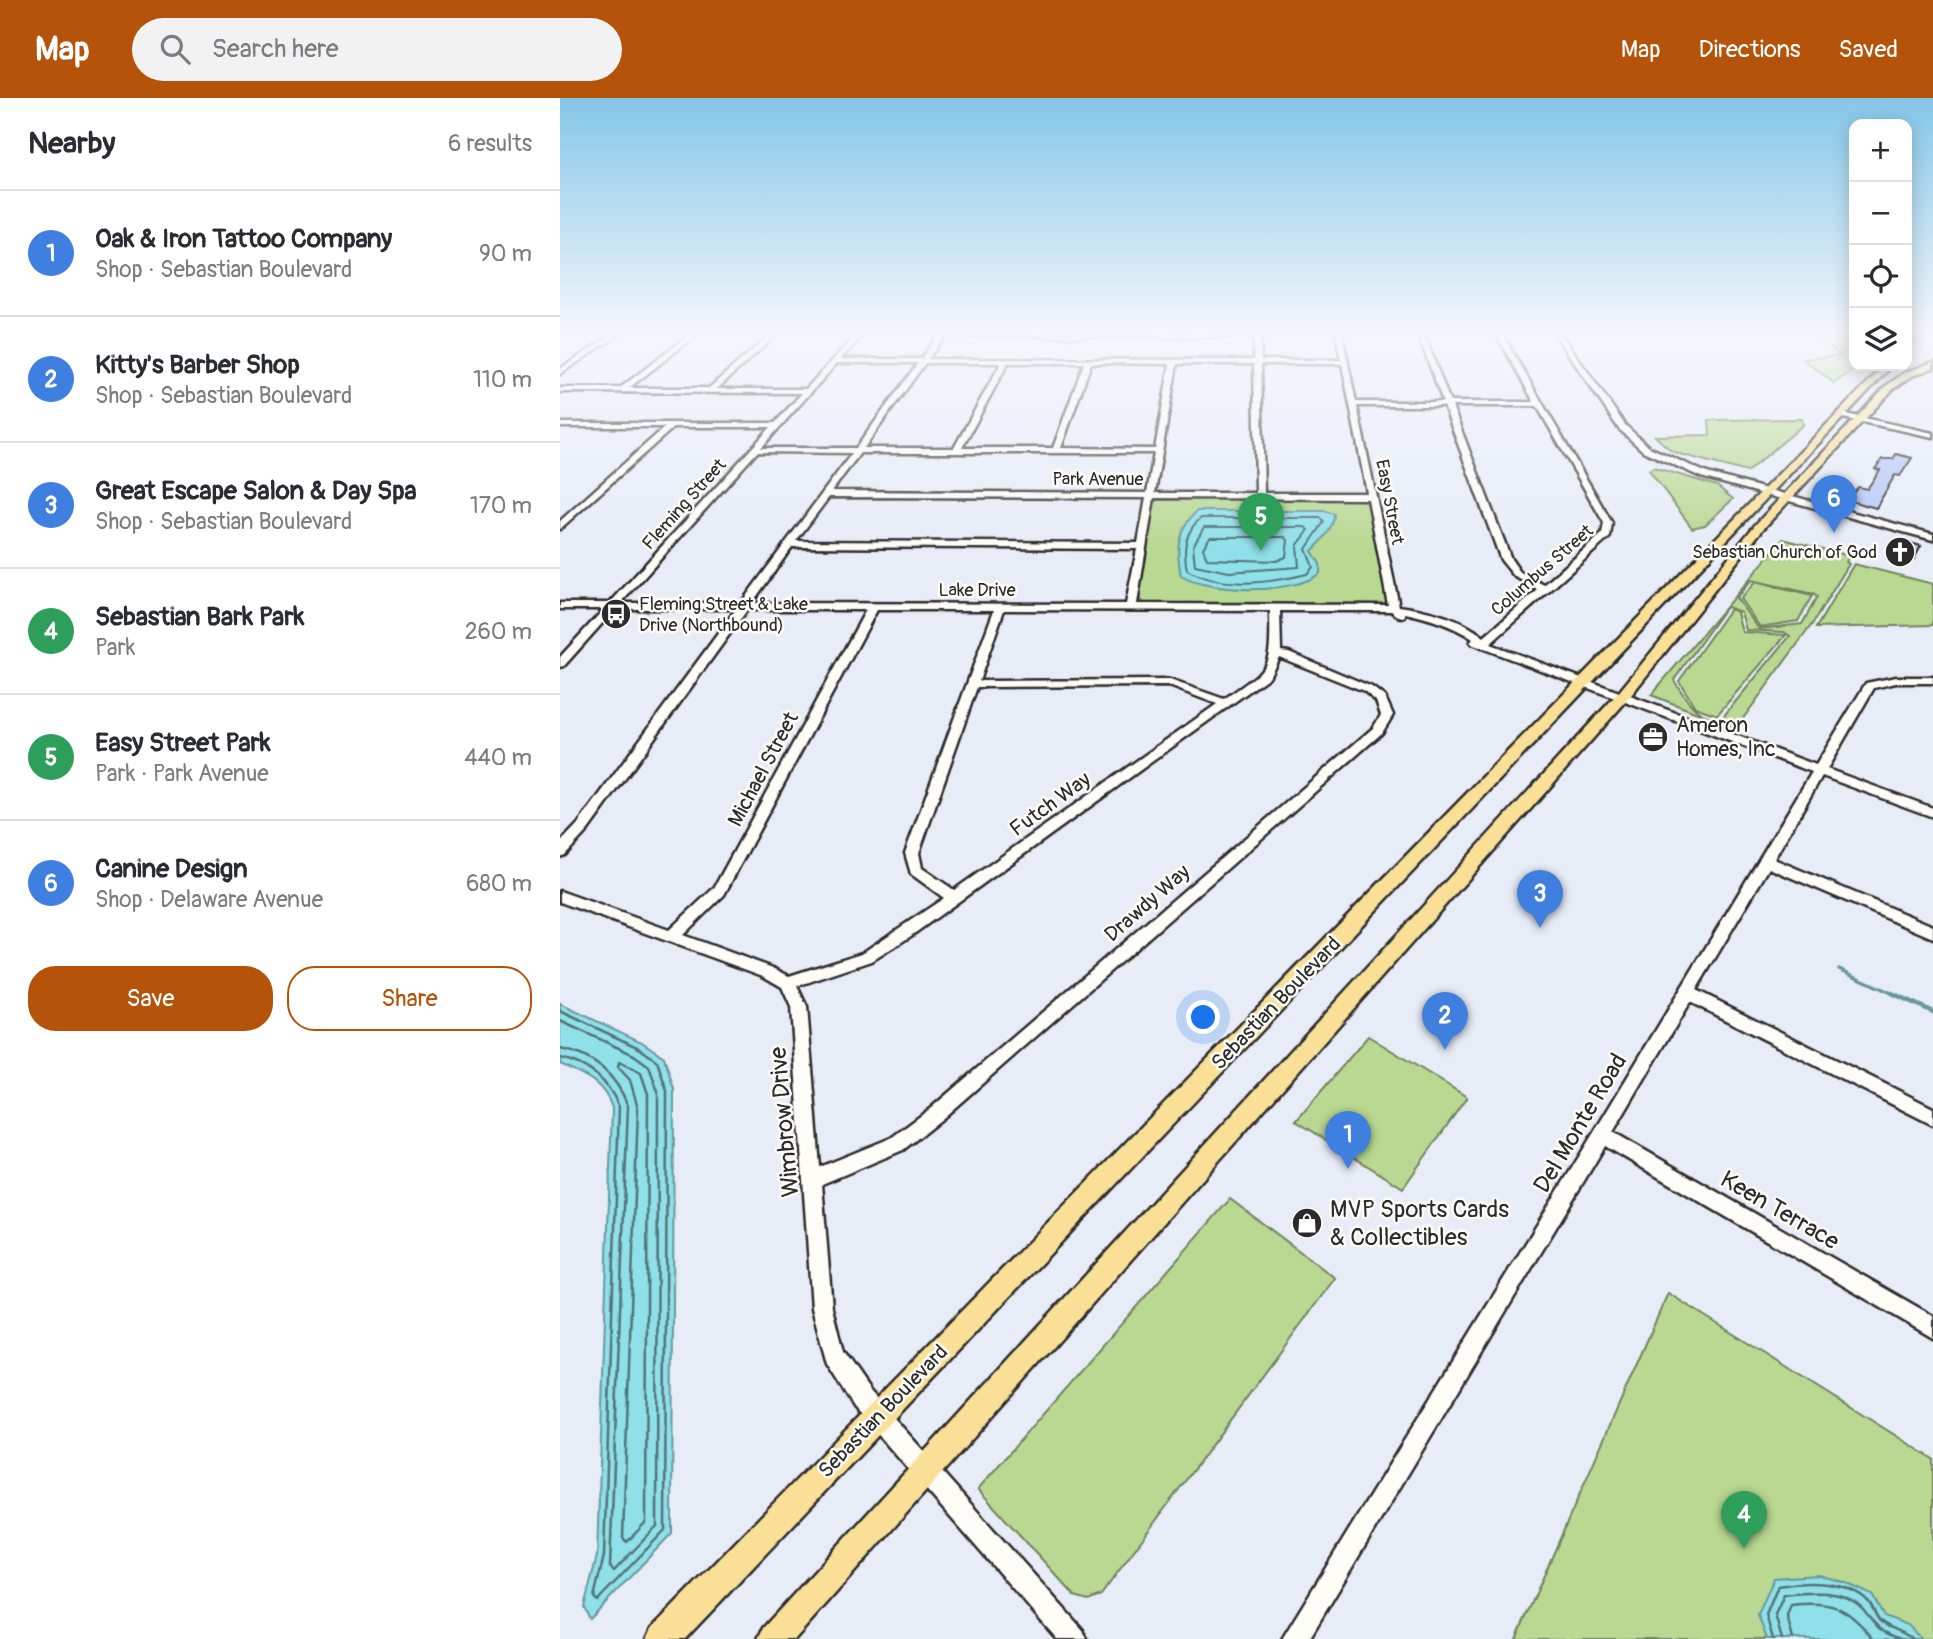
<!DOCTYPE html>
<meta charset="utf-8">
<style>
body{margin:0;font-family:Pangolin,sans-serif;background:#f2f2f3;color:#2b2b33}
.controls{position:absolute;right:21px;top:21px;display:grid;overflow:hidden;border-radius:14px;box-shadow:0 4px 18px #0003}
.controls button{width:63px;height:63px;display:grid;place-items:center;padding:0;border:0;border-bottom:2px solid #e1e1e2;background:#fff;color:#2b2b33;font:35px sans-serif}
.you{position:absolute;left:644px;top:920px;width:24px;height:24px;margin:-18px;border:5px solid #fff;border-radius:50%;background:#1a73e8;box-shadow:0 0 0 10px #1a73e833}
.badge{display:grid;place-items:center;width:46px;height:46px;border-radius:50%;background:#b45309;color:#fff;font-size:23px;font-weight:700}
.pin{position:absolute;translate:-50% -58px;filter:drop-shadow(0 2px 4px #0008)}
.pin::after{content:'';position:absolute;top:37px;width:24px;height:21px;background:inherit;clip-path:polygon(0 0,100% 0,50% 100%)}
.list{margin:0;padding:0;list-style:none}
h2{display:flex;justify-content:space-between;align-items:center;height:91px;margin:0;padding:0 28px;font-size:30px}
h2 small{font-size:23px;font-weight:400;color:#7c7c81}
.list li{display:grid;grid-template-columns:46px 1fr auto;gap:21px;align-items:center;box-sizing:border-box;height:126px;padding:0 28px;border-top:2px solid #e1e1e2}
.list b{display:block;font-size:26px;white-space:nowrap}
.list p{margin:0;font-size:23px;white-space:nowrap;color:#7c7c81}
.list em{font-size:23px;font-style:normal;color:#7c7c81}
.actions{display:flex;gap:14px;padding:21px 28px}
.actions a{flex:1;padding:16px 0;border:2px solid #b45309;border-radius:28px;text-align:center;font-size:24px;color:#b45309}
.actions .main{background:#b45309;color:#fff}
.icon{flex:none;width:38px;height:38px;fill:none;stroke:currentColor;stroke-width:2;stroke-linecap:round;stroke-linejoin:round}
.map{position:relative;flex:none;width:1373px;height:1541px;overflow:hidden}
header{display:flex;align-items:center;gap:42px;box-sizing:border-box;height:98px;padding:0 35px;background:#b45309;color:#fff}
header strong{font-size:33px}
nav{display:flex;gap:38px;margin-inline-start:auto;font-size:24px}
.search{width:490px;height:63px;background:#f2f2f3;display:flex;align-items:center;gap:18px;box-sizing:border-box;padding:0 24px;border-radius:38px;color:#7c7c81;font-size:26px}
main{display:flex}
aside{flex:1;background:#fff}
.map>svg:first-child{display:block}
.green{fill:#b9d891;stroke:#72825e;stroke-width:2;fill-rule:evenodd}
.water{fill:#8fe0e9;stroke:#67989d;stroke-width:2}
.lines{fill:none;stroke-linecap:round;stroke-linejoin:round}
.shore-far1{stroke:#537377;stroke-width:2}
.shore{stroke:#537377;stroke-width:2.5}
.stream-far1{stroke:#67989d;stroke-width:3.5}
.stream{stroke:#67989d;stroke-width:4.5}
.building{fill:#b4c6f6;stroke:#2b2b2b;stroke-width:2}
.minor-casing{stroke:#2b2b2b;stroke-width:5}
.major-casing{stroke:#2b2b2b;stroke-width:5}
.minor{fill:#fdfcf7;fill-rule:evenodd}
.major{fill:#fadf96;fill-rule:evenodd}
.labels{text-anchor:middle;stroke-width:5;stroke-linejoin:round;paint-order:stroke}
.far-street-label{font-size:18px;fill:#2b2b2b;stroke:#fdfcf7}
.far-poi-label{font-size:18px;fill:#2b2b2b;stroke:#fdfcf7;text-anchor:end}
.poi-label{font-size:21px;fill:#2b2b2b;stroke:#fdfcf7;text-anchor:start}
.street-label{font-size:21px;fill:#2b2b2b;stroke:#fdfcf7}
.near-street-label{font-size:24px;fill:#2b2b2b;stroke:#fdfcf7}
.near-poi-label{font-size:24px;fill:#2b2b2b;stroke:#fdfcf7;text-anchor:start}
</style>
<header>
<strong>Map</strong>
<div class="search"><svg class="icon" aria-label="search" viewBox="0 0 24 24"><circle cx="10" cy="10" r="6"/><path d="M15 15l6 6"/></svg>Search here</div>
<nav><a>Map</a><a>Directions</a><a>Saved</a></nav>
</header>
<main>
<aside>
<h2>Nearby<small>6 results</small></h2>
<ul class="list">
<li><span class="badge" style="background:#3f7fe0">1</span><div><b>Oak &amp; Iron Tattoo Company</b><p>Shop · Sebastian Boulevard</p></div><em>90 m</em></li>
<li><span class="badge" style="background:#3f7fe0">2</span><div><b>Kitty's Barber Shop</b><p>Shop · Sebastian Boulevard</p></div><em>110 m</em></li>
<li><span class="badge" style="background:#3f7fe0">3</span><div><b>Great Escape Salon &amp; Day Spa</b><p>Shop · Sebastian Boulevard</p></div><em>170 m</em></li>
<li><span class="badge" style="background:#2e9e5b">4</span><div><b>Sebastian Bark Park</b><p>Park</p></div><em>260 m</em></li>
<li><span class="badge" style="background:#2e9e5b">5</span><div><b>Easy Street Park</b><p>Park · Park Avenue</p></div><em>440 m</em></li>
<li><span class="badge" style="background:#3f7fe0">6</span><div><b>Canine Design</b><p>Shop · Delaware Avenue</p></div><em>680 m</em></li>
</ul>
<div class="actions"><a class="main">Save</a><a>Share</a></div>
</aside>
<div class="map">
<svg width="1373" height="1541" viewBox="0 0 1373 1541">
<rect width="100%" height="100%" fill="#e7ecf7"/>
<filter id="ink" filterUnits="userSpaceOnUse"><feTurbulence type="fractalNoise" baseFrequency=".0143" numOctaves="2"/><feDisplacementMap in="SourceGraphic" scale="14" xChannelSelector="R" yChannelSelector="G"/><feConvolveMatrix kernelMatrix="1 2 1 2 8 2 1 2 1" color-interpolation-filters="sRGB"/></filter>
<g filter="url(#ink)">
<path class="green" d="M1253 236H1294V268H1300L1274 285 1243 261 1281 257Z
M1242 321 1243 327 1187 374 1120 356 1110 352 1095 338 1150 337 1149 322Z
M1093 369 1157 388 1173 401 1145 427 1132 430 1089 372Z
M795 399 809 405 827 503 824 506 589 508 577 500 593 403 597 400Z
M1223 441 1290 458 1286 464 1289 466 1253 525 1176 630 1091 597ZM1191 482 1253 496 1257 499 1242 526 1199 531 1176 500ZM1166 509 1181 514 1186 532 1224 534 1230 538 1162 620C1137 622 1126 601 1114 582Z
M1294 466 1373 486V527L1256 530Z
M1195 484 1252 498 1238 523 1200 529 1180 501Z
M1170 511 1177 514 1182 534 1226 537 1157 617 1135 609 1119 583Z
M808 938 907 999 843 1090 736 1023Z
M670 1101 775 1180 541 1497 528 1502 515 1498 418 1391Z
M1108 1195 1373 1361V1541H956Z"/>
<path class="water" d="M637 413H764L774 416C775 428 761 445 752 453L760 466V475C734 497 649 495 621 478 616 452 616 432 637 413Z
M0 906 82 944 104 959 114 991 112 1435 30 1521 24 1509 37 1458 52 1010C43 983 24 977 0 966Z
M1259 1477 1286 1485 1312 1497 1324 1518 1348 1527 1361 1541H1207L1198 1517 1214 1480Z"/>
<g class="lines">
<path class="shore-far1" d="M641 420H761L764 424 746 451 753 469 747 476C710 485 661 491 627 472 623 452 624 434 641 420Z
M644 429H745L749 432 737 448 739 469 669 474 635 467 633 448Z
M650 439H725L728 442 726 459 716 463 647 461 643 450Z"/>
<path class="shore" d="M0 913 79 950 97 963 107 993 105 1432 37 1503 34 1499 44 1458 59 1009C48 982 28 966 0 960
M0 923 74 957 89 968 98 994 97 1428 54 1473 50 1469 68 1008C56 977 33 957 0 951
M59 964 81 975 88 996 86 1424 67 1444 63 1440 78 1010 70 982 58 969Z
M1213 1541 1206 1517 1218 1488C1245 1483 1287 1482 1308 1503 1313 1508 1314 1516 1319 1522 1328 1531 1342 1532 1352 1541
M1222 1541 1215 1517 1224 1497C1249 1494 1284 1490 1303 1511 1319 1530 1315 1531 1340 1541
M1233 1541 1227 1518 1231 1507C1272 1502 1288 1509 1313 1541"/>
<path class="stream-far1" d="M1279 871 1336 897"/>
<path class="stream" d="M1332 895 1373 914"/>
</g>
<path class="building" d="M1336 356 1352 360 1340 378 1335 377 1316 410 1287 402 1298 389 1307 391 1320 372 1315 371 1322 361H1333Z
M1343 443 1361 448 1354 461 1335 456Z"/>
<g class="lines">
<g class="minor-casing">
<path id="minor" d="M53 236H60L0 276V271Z
M131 236H138L69 290H149L211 236H217L157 291H246L297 236H303L281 261H361L379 236H700L701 262H781L776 236H782L796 304H883L858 236H864L890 304H974L936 236H942L1052 425 1050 439 930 546 1256 667 1306 585 1336 579H1373V585H1336L1314 590 1267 671 1373 710V719L1262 678 1214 761 1373 828V840L1209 770 1136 892 1373 1010V1027L1130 904 1053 1034 1373 1218V1240L1045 1048 749 1541H722L1036 1031 1252 674 911 546 910 544 913 541C892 527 869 520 845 515V519L841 520 831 513H720L721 553 729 554 812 589 825 599 833 617 822 635 383 1020 343 1052 262 1086 272 1210 283 1254 310 1293 523 1532 527 1541H497L294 1309 267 1266 252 1210 231 909 222 889 203 878 0 804V793L109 832 154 790 306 512H187L28 732 5 757 0 759V745L18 726 176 511H55L4 568 0 569V559L44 511H0V505H50L211 329H114L0 431V423L105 329H0V325H215L242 295 0 294V290H60ZM385 238 694 239V262L368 261ZM277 265H358L296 350H201ZM365 265H441L394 350H304ZM448 265H524L493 350H402ZM531 265 610 266 595 351 501 350ZM617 266H694L696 395H595ZM701 266H782L807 395H704ZM797 308H884L941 462 954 478 978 492 924 539C901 520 868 512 839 508ZM892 308H977L1044 425 1042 436 984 487 960 474 951 461ZM197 354 292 355 181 505H61ZM300 355H594L587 395 272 393ZM269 399 586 400 578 445 236 443ZM594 400 808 401 828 507 577 506ZM232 449 577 451 566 506 192 505ZM317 512H434L345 755 351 776 384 800 302 855 229 878 213 870 123 837 164 797ZM444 512 710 513C711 572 711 568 664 601L610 582 419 583ZM719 559 804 593 816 603 821 617 813 630 371 1010 331 1040 260 1069 247 909 237 888 312 863 351 838 709 579ZM609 588 657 606 394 792 362 770 359 755 417 589Z
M995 236H1001L1065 327 1089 349 1147 375 1373 436V442L1141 379 1083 353 1059 331Z
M1281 315 1373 335V339L1278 319 1277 317Z"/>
</g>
<g class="major-casing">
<path id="major" d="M1353 236H1361L1347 249V242Z
M1373 264V270L1352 278 1333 291 1203 431 1068 601 235 1541H198L203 1530 1058 595 1195 427 1327 287 1346 274Z
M1324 268H1332L125 1541H87L92 1530Z"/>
</g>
<use href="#minor" class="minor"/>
<use href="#major" class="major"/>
</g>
</g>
<linearGradient id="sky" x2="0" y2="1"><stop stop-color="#84c6e8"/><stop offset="0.52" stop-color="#f4f6fb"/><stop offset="1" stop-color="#f4f6fb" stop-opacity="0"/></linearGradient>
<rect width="1373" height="452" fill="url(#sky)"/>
<defs>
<g id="church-disc" transform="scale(1.575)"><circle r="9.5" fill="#2b2b2b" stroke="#fdfcf7"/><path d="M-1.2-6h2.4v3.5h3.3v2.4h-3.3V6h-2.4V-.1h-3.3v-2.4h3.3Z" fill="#fff"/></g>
<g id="bus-disc" transform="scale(1.575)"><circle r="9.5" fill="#2b2b2b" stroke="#fdfcf7"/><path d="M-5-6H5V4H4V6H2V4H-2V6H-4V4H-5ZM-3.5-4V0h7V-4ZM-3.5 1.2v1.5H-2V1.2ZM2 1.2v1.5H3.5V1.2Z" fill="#fff"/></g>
<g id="office-disc" transform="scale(1.575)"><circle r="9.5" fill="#2b2b2b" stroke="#fdfcf7"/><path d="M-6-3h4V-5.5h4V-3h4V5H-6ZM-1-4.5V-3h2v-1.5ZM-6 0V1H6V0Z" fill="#fff"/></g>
<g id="shop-disc" transform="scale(1.575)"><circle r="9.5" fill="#2b2b2b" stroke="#fdfcf7"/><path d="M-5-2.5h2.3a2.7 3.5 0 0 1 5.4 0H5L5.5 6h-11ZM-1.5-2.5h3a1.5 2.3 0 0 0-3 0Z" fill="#fff"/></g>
</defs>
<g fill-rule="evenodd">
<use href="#church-disc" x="1340" y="454"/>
<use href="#bus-disc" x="56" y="516"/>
<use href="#office-disc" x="1093" y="639"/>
<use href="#shop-disc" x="747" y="1125"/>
</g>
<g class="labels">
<g class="far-street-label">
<text x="538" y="387">Park Avenue</text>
<text transform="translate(830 404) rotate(79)" y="6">Easy Street</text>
<text transform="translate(124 406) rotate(-48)" y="6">Fleming Street</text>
<text transform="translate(982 472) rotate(-41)" y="6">Columbus Street</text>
<text x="417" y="498">Lake Drive</text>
</g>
<g class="far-poi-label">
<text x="1317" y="460">Sebastian Church of God</text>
<text x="79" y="512" text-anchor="start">Fleming Street &amp; Lake<tspan x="79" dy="21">Drive (Northbound)</tspan></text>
</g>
<g class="poi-label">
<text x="1116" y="634">Ameron<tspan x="1116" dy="24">Homes, Inc</tspan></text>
</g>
<g class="street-label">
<text transform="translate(203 671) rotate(-62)" y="7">Michael Street</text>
<text transform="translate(490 706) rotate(-36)" y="7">Futch Way</text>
<text transform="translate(587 805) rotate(-41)" y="7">Drawdy Way</text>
<text transform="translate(716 905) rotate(-46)" y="7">Sebastian Boulevard</text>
<text transform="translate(323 1313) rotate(-46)" y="7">Sebastian Boulevard</text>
</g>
<g class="near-street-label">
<text transform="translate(224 1024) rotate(-95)" y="8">Wimbrow Drive</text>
<text transform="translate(1020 1025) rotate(-59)" y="8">Del Monte Road</text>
<text transform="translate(1220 1112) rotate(30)" y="8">Keen Terrace</text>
</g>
<g class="near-poi-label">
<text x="770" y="1119">MVP Sports Cards<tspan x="770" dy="28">&amp; Collectibles</tspan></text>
</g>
</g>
</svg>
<div class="controls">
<button>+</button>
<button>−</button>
<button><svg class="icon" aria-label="locate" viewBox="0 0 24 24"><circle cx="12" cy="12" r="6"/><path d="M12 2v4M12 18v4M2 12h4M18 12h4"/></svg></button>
<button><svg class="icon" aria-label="layers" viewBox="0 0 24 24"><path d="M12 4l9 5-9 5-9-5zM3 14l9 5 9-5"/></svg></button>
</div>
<div class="you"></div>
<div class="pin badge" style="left:788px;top:1071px;background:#3f7fe0">1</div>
<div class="pin badge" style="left:885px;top:952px;background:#3f7fe0">2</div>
<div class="pin badge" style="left:980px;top:830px;background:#3f7fe0">3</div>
<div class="pin badge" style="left:1184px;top:1451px;background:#2e9e5b">4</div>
<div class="pin badge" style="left:701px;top:453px;background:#2e9e5b">5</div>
<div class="pin badge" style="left:1274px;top:435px;background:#3f7fe0">6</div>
</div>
</main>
